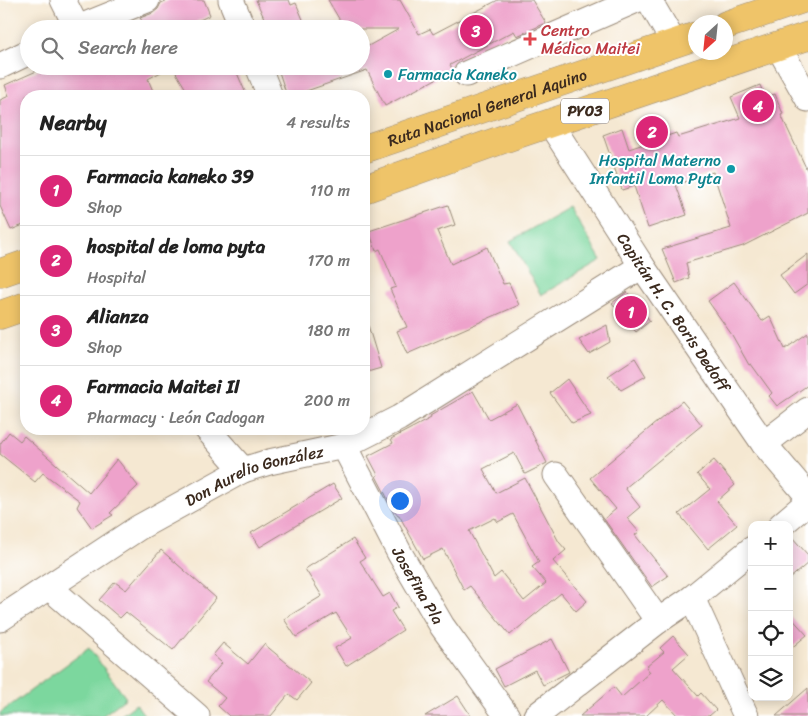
<!DOCTYPE html>
<meta charset="utf-8">
<style>
body{margin:0;font-family:Sriracha,sans-serif;background:#f2f2f2;color:#222}
.controls{position:absolute;right:15px;bottom:15px;display:grid;overflow:hidden;border-radius:10px;box-shadow:0 2px 12px #0003}
.controls button{width:45px;height:45px;display:grid;place-items:center;padding:0;border:0;border-bottom:1px solid #e0e0e0;background:#fff;color:#222;font:25px sans-serif}
.compass{position:absolute;left:688px;top:15px;width:45px;height:45px;border-radius:50%;background:#fff;box-shadow:0 2px 12px #0003;rotate:207deg}
.you{position:absolute;left:399px;top:500px;width:18px;height:18px;margin:-12px;border:4px solid #fff;border-radius:50%;background:#1a73e8;box-shadow:0 0 0 8px #1a73e833}
.badge{display:grid;place-items:center;width:32px;height:32px;border-radius:50%;background:#db2777;color:#fff;font-size:16px;font-weight:700}
.pin{position:absolute;translate:-50% -50%;border:2px solid #fff;box-shadow:0 1px 5px #0006}
.list{margin:0;padding:0;list-style:none}
h2{display:flex;justify-content:space-between;align-items:center;height:65px;margin:0;padding:0 20px;font-size:21px}
h2 small{font-size:16px;font-weight:400;color:#767676}
.list li{display:grid;grid-template-columns:32px 1fr auto;gap:15px;align-items:center;box-sizing:border-box;height:70px;padding:0 20px;border-top:1px solid #e0e0e0}
.list b{display:block;font-size:19px;white-space:nowrap}
.list p{margin:0;font-size:16px;white-space:nowrap;color:#767676}
.list em{font-size:16px;font-style:normal;color:#767676}
.icon{flex:none;width:28px;height:28px;fill:none;stroke:currentColor;stroke-width:2;stroke-linecap:round;stroke-linejoin:round}
.map{position:relative;flex:none;width:808px;height:716px;overflow:hidden}
.search{position:absolute;background:#fff;box-shadow:0 2px 12px #0003;left:20px;top:20px;width:350px;height:55px;display:flex;align-items:center;gap:12px;box-sizing:border-box;padding:0 18px;border-radius:28px;color:#767676;font-size:19px}
.panel{position:absolute;background:#fff;box-shadow:0 2px 12px #0003;left:20px;top:90px;width:350px;height:345px;border-radius:20px}
.map>svg:first-child{display:block}
.green{fill:#7cd79e;stroke:#5c805e}
.building{fill:#eea2cb;fill-rule:evenodd}
.lines{fill:none;stroke-linecap:round;stroke-linejoin:round}
.minor-casing{stroke:#988978;stroke-width:27}
.highway-casing{stroke:#988978;stroke-width:29}
.minor{stroke:#fff;stroke-width:25}
.highway{stroke:#efc469;stroke-width:28}
.health-dot{fill:#e0444e;stroke:#fff;stroke-width:2}
.culture-dot{fill:#0f9aa8;stroke:#fff;stroke-width:2}
.labels{text-anchor:middle;stroke-width:4;stroke-linejoin:round;paint-order:stroke}
.shield{fill:#fff;stroke:#766a62;stroke-width:1}
.shield-label{font-size:15px;font-weight:bold;fill:#3b2a1e}
.health-label{font-size:16px;fill:#be3a42;stroke:#fff;text-anchor:start}
.culture-label{font-size:16px;fill:#0d838f;stroke:#fff;text-anchor:start}
.street-label{font-size:16px;fill:#3b2a1e;stroke:#fff}
</style>
<div class="map">
<svg width="808" height="716" viewBox="0 0 808 716">
<rect width="100%" height="100%" fill="#fff"/>
<filter id="ink" filterUnits="userSpaceOnUse"><feTurbulence type="fractalNoise" baseFrequency=".02" numOctaves="2"/><feDisplacementMap in="SourceGraphic" scale="10" xChannelSelector="R" yChannelSelector="G"/><feConvolveMatrix kernelMatrix="1 2 1 2 8 2 1 2 1" color-interpolation-filters="sRGB"/></filter>
<filter id="wash" filterUnits="userSpaceOnUse"><feTurbulence type="fractalNoise" baseFrequency=".0096" numOctaves="4" result="noise"/><feDisplacementMap in="SourceGraphic" scale="20" xChannelSelector="R" yChannelSelector="G"/><feGaussianBlur stdDeviation="1.12" result="paint"/><feColorMatrix in="noise" values="0 0 0 0 0 0 0 0 0 0 0 0 0 0 0 0 0 1.4 0 .05"/><feComposite in="paint" operator="in"/></filter>
<g filter="url(#wash)">
<rect width="100%" height="100%" fill="#f5e8d2"/>
<path class="green" d="M570 207 601 260 541 295 510 241Z
M89 648 126 698 102 716H0V713Z
M136 704 145 716H120Z"/>
<g id="blocks">
<path class="building" d="M168 0H204L210 15 190 25 191 29H148L140 18 153 13 158 9 161 3Z
M256 0H289L291 5 296 3 307 29H265L261 19 264 18Z
M328 0H400L419 34 430 29 433 34 498 0H532L546 23 517 36 514 31 450 65 453 70 385 106 367 70 292 96H287L277 66H361V50L399 29H345Z
M48 66H172L148 79 155 96H26V224L11 230 0 206V100L9 96 5 85Z
M172 66H234L247 96H190Z
M760 85 765 98 775 94 783 114 781 115 808 172V213L743 246 686 263 689 278 676 283 662 249 731 228 713 172 676 185 687 215 648 228 634 186 622 190 603 135 622 128 629 149 676 133 678 137 740 118 731 97Z
M448 205 455 225 437 231 451 264 487 247 503 284 509 283 519 305 407 354 397 331 407 327 390 289 396 287 380 249 376 251 369 231Z
M808 254V284L794 294 780 275Z
M734 282 762 321 770 316 785 349 808 333V385L777 406 769 396 772 393 751 364 749 365 732 335 708 301Z
M627 292 650 321 636 332 612 303Z
M364 322H367L381 368 364 373Z
M607 325 610 342 589 354 579 340Z
M635 358 646 376 621 390 608 376Z
M567 379 591 415 572 423 550 393Z
M473 391 489 419 517 404 547 463 525 474 514 453 483 469 496 493 525 478 559 542 566 550 553 561 587 601 576 611 561 593 510 635 470 586 464 590 443 549 423 559 399 515H398L392 507 376 476 378 475 368 456 393 443 391 439 431 418 430 416ZM513 514 539 562 532 567 546 583 524 601 501 572 494 578 469 531 495 518 498 522Z
M682 401 702 425 625 488 640 507 627 518 639 532 635 535 668 576 652 587 604 519 616 509 590 478Z
M9 432 20 441 24 436 89 493 117 459 138 486 110 513 113 515 92 528 77 507 80 501 43 473 35 482 0 454V444Z
M714 460 735 485 717 501 737 525 708 549 679 514 710 489 697 474Z
M333 484 342 498 260 547 251 533Z
M791 536 808 555V563L789 579V537Z
M353 539 365 558 360 561 383 597 390 593 398 607 391 611 403 630 346 666 335 648 352 638 336 613 296 637 284 619 322 596 305 569Z
M161 550 216 598 173 650 126 612 120 618 99 600 115 582 126 590Z
M789 615 807 635 789 650Z
M673 636 689 654 673 668 698 696 701 693 716 710 709 716H678L663 700 646 716H580L614 687 622 697 650 672 646 667 664 652 660 648Z
M552 639 569 672 543 685 535 670 504 686 495 669Z
M223 643 248 664 264 644 311 683 297 700 289 694 271 716H229L218 706 225 698 206 682 222 663 213 655Z
M808 688V716H776Z
M458 696 471 716H425Z"/>
</g>
</g>
<g filter="url(#ink)">
<use href="#blocks" fill-opacity="0" stroke="#988978" stroke-width="1"/>
<g class="lines">
<g class="minor-casing">
<g id="minor">
<path d="M63 0 77 28"/>
<path d="M231 0 243 29"/>
<path d="M649 0 674 43"/>
<path d="M75 29 147 0"/>
<path d="M778 46 808 99"/>
<path d="M0 66 29 52"/>
<path d="M258 66 270 96"/>
<path d="M466 74 636 0"/>
<path id="s1" d="M550 123 642 266 764 444 808 496"/>
<path d="M207 429 243 470"/>
<path d="M764 444 808 410"/>
<path id="s2" d="M344 446 400 554 442 626 507 716"/>
<path d="M556 475 658 621"/>
<path d="M781 525 808 502"/>
<path d="M49 587 197 716"/>
<path d="M692 598 746 716"/>
<path id="s3" d="M0 619 138 528 243 470 269 462 344 446 399 418 642 266"/>
<path d="M536 716 658 621 692 598 752 549"/>
</g>
</g>
<g class="highway-casing">
<g id="highway">
<path d="M726 25 800 0"/>
<path id="s4" d="M364 149 696 36"/>
<path d="M364 189 512 136 808 36"/>
<path d="M0 273 26 264"/>
<path d="M0 315 26 306"/>
</g>
</g>
<use href="#minor" class="minor"/>
<use href="#highway" class="highway"/>
</g>
</g>
<path class="health-dot" d="M527.5 31.5h5v5h5v5h-5v5h-5v-5h-5v-5h5z"/>
<g class="culture-dot">
<circle cx="388" cy="74" r="5"/>
<circle cx="731" cy="169" r="5"/>
</g>
<g class="labels">
<rect class="shield" x="561" y="98.5" width="48" height="25" rx="4"/>
<g class="shield-label">
<text x="585" y="116">PY03</text>
</g>
<g class="health-label">
<text x="541" y="36">Centro<tspan x="541" dy="18">Médico Maitei</tspan></text>
</g>
<g class="culture-label">
<text x="398" y="80">Farmacia Kaneko</text>
<text x="721" y="166" text-anchor="end">Hospital Materno<tspan x="721" dy="18">Infantil Loma Pyta</tspan></text>
</g>
<g class="street-label">
<text dy="6" stroke="none"><textPath href="#s4" startOffset="130">Ruta Nacional General Aquino</textPath></text>
<text dy="6" stroke="none"><textPath href="#s1" startOffset="226">Capitán H. C. Boris Dedoff</textPath></text>
<text dy="6" stroke="none"><textPath href="#s3" startOffset="294">Don Aurelio González</textPath></text>
<text dy="6" stroke="none"><textPath href="#s2" startOffset="158">Josefina Pla</textPath></text>
</g>
</g>
</svg>
<div class="controls">
<button>+</button>
<button>−</button>
<button><svg class="icon" aria-label="locate" viewBox="0 0 24 24"><circle cx="12" cy="12" r="6"/><path d="M12 2v4M12 18v4M2 12h4M18 12h4"/></svg></button>
<button><svg class="icon" aria-label="layers" viewBox="0 0 24 24"><path d="M12 4l9 5-9 5-9-5zM3 14l9 5 9-5"/></svg></button>
</div>
<svg class="compass" viewBox="-18 -18 36 36"><path d="M0-13l5 13h-10z" fill="#e53935"/><path d="M0 13l5-13h-10z" fill="#767676"/></svg>
<div class="you"></div>
<div class="pin badge" style="left:631px;top:312px">1</div>
<div class="pin badge" style="left:652px;top:132px">2</div>
<div class="pin badge" style="left:476px;top:31px">3</div>
<div class="pin badge" style="left:758px;top:106px">4</div>
<div class="search"><svg class="icon" aria-label="search" viewBox="0 0 24 24"><circle cx="10" cy="10" r="6"/><path d="M15 15l6 6"/></svg>Search here</div>
<section class="panel">
<h2>Nearby<small>4 results</small></h2>
<ul class="list">
<li><span class="badge">1</span><div><b>Farmacia kaneko 39</b><p>Shop</p></div><em>110 m</em></li>
<li><span class="badge">2</span><div><b>hospital de loma pyta</b><p>Hospital</p></div><em>170 m</em></li>
<li><span class="badge">3</span><div><b>Alianza</b><p>Shop</p></div><em>180 m</em></li>
<li><span class="badge">4</span><div><b>Farmacia Maitei II</b><p>Pharmacy · León Cadogan</p></div><em>200 m</em></li>
</ul>
</section>
</div>
